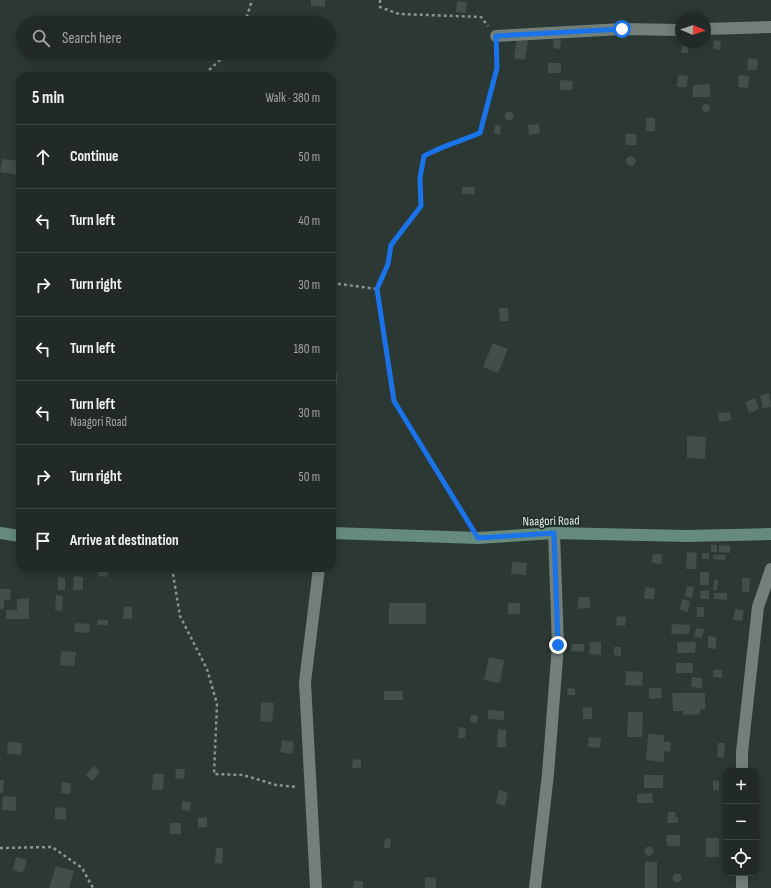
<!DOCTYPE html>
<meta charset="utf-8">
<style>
body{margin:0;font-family:"Sofia Sans Condensed",sans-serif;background:#2d3632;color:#f1f3f6}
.controls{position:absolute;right:12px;bottom:12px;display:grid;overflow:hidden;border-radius:8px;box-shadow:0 2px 10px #0003}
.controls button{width:36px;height:36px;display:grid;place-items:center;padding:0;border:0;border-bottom:1px solid #3e4643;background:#212a26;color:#f1f3f6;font:20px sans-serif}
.compass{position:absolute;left:675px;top:12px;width:36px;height:36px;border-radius:50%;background:#212a26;box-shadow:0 2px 10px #0003;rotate:92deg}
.stop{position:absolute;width:12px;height:12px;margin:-9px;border:3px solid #1a73e8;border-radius:50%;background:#fff}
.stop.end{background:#1a73e8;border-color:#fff;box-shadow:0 1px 4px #0008}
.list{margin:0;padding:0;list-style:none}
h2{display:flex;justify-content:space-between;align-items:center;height:52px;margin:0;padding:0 16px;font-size:17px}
h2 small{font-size:13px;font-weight:400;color:#a2a7a7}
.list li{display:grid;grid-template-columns:26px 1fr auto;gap:12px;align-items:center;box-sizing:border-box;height:64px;padding:0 16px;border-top:1px solid #3e4643}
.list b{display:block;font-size:15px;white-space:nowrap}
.list p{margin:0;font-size:13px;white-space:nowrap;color:#a2a7a7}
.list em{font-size:13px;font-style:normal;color:#a2a7a7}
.icon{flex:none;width:22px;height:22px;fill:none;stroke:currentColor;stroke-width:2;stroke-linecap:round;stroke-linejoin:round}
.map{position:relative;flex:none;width:771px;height:888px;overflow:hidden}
.search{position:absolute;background:#212a26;box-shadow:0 2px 10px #0003;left:16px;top:16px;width:320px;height:44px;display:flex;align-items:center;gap:10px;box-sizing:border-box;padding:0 14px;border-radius:22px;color:#a2a7a7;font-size:15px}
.panel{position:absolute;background:#212a26;box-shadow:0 2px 10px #0003;left:16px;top:72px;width:320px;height:500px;border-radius:12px}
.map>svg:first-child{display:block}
.building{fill:#424e49}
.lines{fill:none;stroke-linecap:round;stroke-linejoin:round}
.path{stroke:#8b9490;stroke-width:2.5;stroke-dasharray:3 3;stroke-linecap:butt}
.street{stroke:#727f7a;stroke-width:12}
.secondary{stroke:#668b7e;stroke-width:12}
.route{stroke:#1a73e8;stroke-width:5}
.labels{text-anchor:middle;stroke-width:3.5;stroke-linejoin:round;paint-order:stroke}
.street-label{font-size:13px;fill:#e5ece9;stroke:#222e29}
</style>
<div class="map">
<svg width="771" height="888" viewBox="0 0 771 888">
<rect width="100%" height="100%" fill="#2c3833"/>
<path class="building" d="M311 0H325V7L311 6Z
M457 1 467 2 466 13 456 12Z
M517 38 528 40 525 60 514 58Z
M554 39 561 40 560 49 553 48Z
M714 40 721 41 720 50 713 49Z
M682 44H689L688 53H681Z
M748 58 758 59 757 70H747Z
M548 63H561V73H548Z
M678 75 688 76 687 87H677Z
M739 75 749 76 748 88 738 87Z
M560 80 573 81 572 90H560Z
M710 84V97H693V85Z
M702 108a4 4 0 1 1 8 0a4 4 0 1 1-8 0Z
M504.5 116a4.5 4.5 0 1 1 9 0a4.5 4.5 0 1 1-9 0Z
M646 118H655V131H646Z
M539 124 540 133 529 135 528 125Z
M495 125 501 126 500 134H494Z
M625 134H636L637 145H626Z
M626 161a5 5 0 1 1 10 0a5 5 0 1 1-10 0Z
M2 159 20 161 18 175 0 172Z
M462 187H475V194H462Z
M499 308H508L509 321H500Z
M493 343 508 349 498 373 483 367Z
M332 373H338L336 390H332Z
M769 393 771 407 763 408 760 396Z
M755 398 759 409 749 413 745 402Z
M730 412 731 420 719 422 718 413Z
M687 436 706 437 705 459 687 458Z
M711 545H717V552H711Z
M719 545 730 546V553L719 552Z
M687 552 697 553 696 569H686Z
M702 553H709V559H702Z
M653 554H662L661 564 652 563Z
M713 555H726L725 560 713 559Z
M512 562 527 563 526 575 511 574Z
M99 568H109L107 577 98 576Z
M700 572H709V585H700Z
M74 576 83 577V590H73Z
M58 577 65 578V590H58Z
M742 578H750L749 592H742Z
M714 579 718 580 717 590H713Z
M687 586 694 587 692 598 685 596Z
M645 587 655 588 654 599H644Z
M0 589H11L10 600H4V609H0Z
M709 590V599H701L700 591Z
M714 593H727V600L714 599Z
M56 595 63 596 62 611 55 610Z
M578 597H590V608L578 609Z
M29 598V619H6V610H17V599Z
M682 599 690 601 688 612 680 610Z
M389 603H426V624H389Z
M508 603H520V614H508Z
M124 607H132V619H123Z
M697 607H704V617H697Z
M735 609 744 610 742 621 733 620Z
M617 616 626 617 625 626 616 625Z
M98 620H108V625H97Z
M75 623 90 624 89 633 74 632Z
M672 624 690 625 689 634H671Z
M696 628 704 629 702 638 694 637Z
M708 636 716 637V649L708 648Z
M590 642H601V655L589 654Z
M677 642H696L695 653H677Z
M572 644H584V652L571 651Z
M614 647H621V656L614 655Z
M61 651 76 652 74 666 60 665Z
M489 657 504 660 500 683 484 680Z
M676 663H693V673H676Z
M713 670H722V678L713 677Z
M626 671 643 672 642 686 625 685Z
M692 677 702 678V688L691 687Z
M568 688 575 689V695H567Z
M649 688H661L662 698 649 699Z
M384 691H403V700H384Z
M672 693H705V709H700V714L683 715V711H673Z
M261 702 274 703 272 722 260 721Z
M583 707 592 708V719H583Z
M488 710 504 711V720L488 719Z
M628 712H643L642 737H627Z
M470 719a4 4 0 1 1 8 0a4 4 0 1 1-8 0Z
M459 727 466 728 465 738H458Z
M498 729 506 730V747H497Z
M648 734 664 735V742H671L670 752 664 751V762L646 760Z
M589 737 601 738 600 748 588 747Z
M282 740 294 742 292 754 280 752Z
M8 742 22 743 21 755 7 754Z
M718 743H725L724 758 717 757Z
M353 759 361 760V768H352Z
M94 766 100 772 92 781 86 775Z
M176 769H185L184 779 175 778Z
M153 774H164L163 790H152Z
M644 775H663V788H644Z
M0 780H4L3 793H0Z
M713 780 719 781V791L713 790Z
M62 782 71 783 70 794 61 793Z
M499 790 508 793 505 806 496 803Z
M652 793 653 803H637V794Z
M3 796 16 797V811L2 810Z
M182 801 191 802 190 811 182 810Z
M55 807 66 808V820L55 819Z
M668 812H676L675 817H678V823H667Z
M207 817V827L198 828V818Z
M170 823H181V834H170Z
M666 835H680V846H667Z
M385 838 391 839 390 848H384Z
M706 838H719V857H706Z
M644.5 851a4.5 4.5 0 1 1 9 0a4.5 4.5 0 1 1-9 0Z
M216 848H223L222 864 215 863Z
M16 857 27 860 23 873 13 870Z
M645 862H657V888H645Z
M56 866 74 871 69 888H49Z
M672.5 878a4.5 4.5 0 1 1 9 0a4.5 4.5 0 1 1-9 0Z
M425 877 436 878V888H425Z
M354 881H363V888H353Z"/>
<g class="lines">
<path class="path" d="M380 0V7L399 14 481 17 488 26
M245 23 252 0
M208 76 210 69 228 53
M332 283 377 289 394 401 470 524
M377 289 388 264 391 245 421 205 420 178 424 156C442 146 461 142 480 133L497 68 496 49
M172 568 180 616 207 669 217 704 214 774 243 775 276 785 298 787
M0 848 52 847 82 868 93 888"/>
<path class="street" d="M705 29 771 27
M496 36 622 29 681 30
M742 771V752L758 607 771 569
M316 888 305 682 319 568
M535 888 548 774 558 645 554 533
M742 888V873"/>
<path class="secondary" d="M0 533 20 536
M332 533 478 538 554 533 686 536 771 534"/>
</g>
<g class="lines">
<path class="route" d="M558 645 554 533 478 538 394 401 377 289 388 264 391 245 421 206 420 178 424 156C442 146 461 141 480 133L497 68 496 36 622 29"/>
</g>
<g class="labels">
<g class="street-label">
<text transform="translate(551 520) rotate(-1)" y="5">Naagori Road</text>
</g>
</g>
</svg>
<div class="controls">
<button>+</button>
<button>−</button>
<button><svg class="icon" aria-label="locate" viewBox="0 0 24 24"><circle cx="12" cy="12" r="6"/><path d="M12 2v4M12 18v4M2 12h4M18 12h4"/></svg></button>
</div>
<svg class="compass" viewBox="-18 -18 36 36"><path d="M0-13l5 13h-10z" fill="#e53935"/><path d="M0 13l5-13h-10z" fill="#a2a7a7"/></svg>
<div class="stop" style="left:622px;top:29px"></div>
<div class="stop end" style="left:558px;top:645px"></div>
<div class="search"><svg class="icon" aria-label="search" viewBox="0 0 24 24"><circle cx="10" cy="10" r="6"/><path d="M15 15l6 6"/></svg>Search here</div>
<section class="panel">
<h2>5 min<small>Walk · 380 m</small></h2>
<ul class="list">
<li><svg class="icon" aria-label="ahead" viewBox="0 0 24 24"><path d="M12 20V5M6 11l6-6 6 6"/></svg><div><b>Continue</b></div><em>50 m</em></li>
<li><svg class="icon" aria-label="left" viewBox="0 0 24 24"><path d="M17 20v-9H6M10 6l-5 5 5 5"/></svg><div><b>Turn left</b></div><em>40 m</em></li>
<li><svg class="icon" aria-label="right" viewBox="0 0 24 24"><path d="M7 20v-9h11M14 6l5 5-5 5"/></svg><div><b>Turn right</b></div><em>30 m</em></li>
<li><svg class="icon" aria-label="left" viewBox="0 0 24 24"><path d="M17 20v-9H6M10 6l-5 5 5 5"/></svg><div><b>Turn left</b></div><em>180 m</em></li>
<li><svg class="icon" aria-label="left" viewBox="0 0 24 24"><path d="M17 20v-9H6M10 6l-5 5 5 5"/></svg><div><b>Turn left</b><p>Naagori Road</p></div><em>30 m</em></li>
<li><svg class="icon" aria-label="right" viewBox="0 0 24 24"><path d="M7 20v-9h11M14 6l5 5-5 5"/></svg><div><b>Turn right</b></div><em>50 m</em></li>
<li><svg class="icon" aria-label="arrive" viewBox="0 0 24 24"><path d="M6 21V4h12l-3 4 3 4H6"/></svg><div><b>Arrive at destination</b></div></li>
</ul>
</section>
</div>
